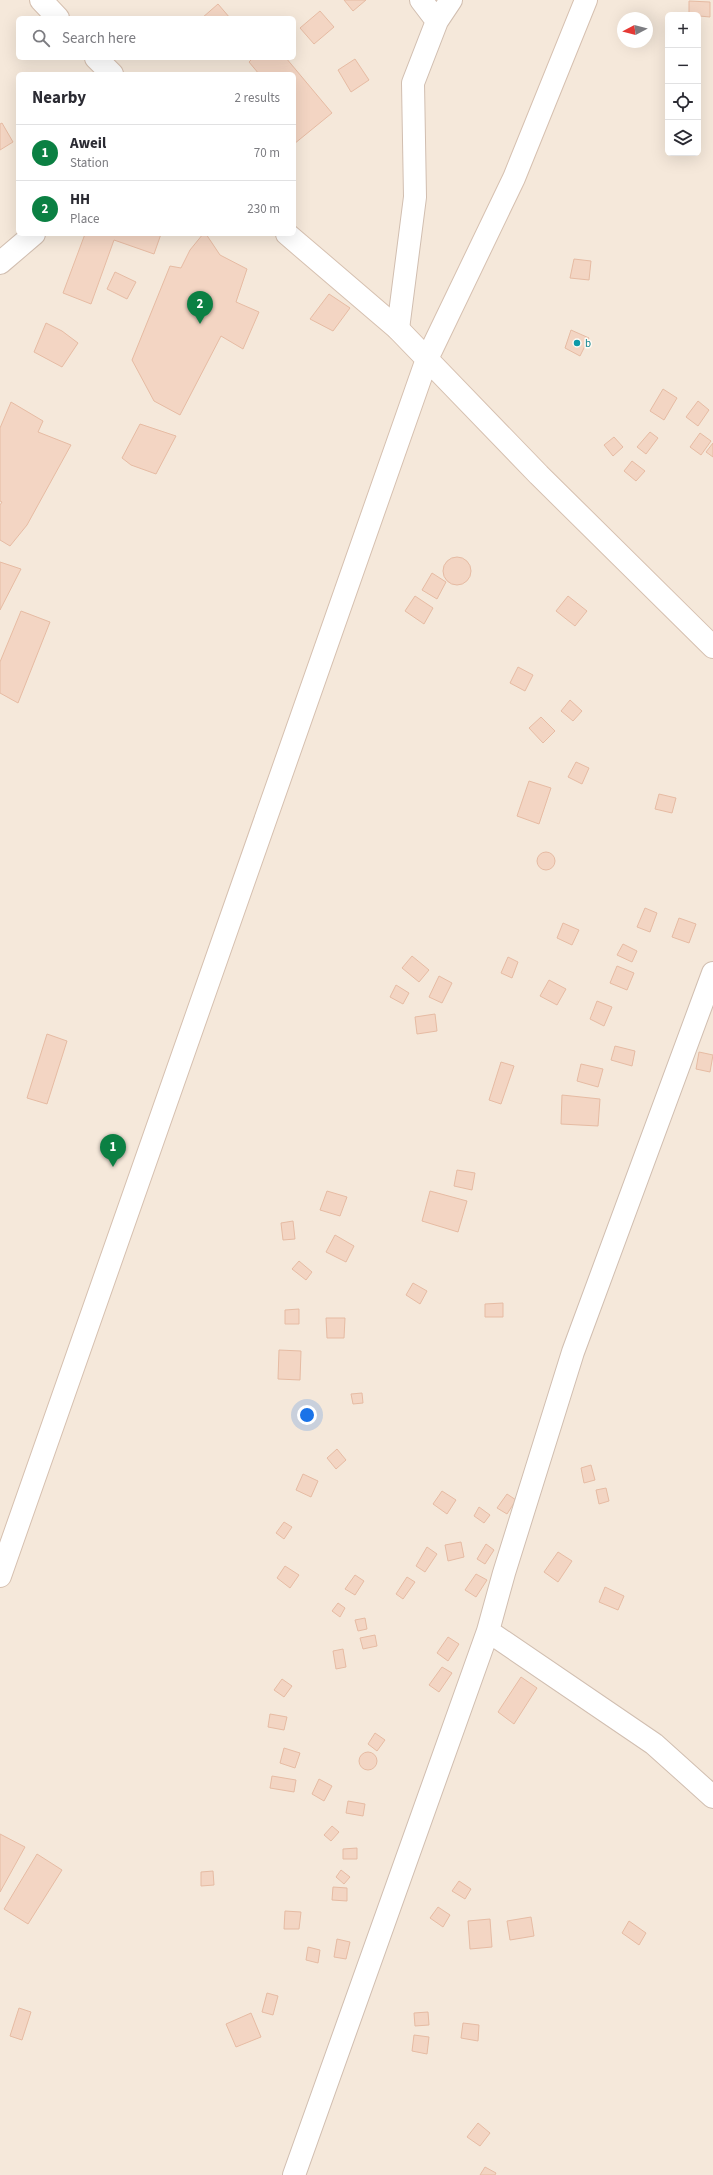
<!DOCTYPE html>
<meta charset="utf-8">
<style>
body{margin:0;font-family:"Source Sans 3",sans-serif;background:#f2f2f3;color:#2b2b33}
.controls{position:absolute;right:12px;top:12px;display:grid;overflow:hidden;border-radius:6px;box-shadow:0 4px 16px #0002}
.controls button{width:36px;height:36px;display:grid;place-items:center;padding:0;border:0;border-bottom:1px solid #e1e1e2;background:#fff;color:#2b2b33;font:20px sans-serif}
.compass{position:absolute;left:617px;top:12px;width:36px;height:36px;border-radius:50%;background:#fff;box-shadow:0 4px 16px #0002;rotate:263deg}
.you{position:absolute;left:307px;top:1415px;width:14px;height:14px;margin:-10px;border:3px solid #fff;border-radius:50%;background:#1a73e8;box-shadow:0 0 0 6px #1a73e833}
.badge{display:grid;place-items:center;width:26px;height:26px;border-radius:50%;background:#0b8043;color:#fff;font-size:13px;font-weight:700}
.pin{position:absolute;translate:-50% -33px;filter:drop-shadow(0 1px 2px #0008)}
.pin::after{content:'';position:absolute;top:21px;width:14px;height:12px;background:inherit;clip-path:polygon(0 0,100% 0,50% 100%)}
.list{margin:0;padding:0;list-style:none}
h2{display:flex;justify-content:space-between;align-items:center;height:52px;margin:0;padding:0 16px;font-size:17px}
h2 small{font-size:13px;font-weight:400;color:#7c7c81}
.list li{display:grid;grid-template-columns:26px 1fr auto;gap:12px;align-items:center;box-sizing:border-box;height:56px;padding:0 16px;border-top:1px solid #e1e1e2}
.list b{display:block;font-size:15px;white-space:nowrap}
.list p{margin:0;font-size:13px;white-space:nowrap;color:#7c7c81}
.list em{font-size:13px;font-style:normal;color:#7c7c81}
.icon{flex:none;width:22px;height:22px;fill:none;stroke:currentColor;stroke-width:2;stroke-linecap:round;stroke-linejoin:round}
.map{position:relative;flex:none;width:713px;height:2175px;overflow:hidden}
.search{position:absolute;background:#fff;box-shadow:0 4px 16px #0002;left:16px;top:16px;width:280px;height:44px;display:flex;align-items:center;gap:10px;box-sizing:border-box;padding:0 14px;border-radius:6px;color:#7c7c81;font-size:15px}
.panel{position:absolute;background:#fff;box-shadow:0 4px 16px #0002;left:16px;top:72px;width:280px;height:164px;border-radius:6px}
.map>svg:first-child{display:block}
.residential{fill:#f5e8da;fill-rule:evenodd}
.building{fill:#f3d5c3;stroke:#e6bba3}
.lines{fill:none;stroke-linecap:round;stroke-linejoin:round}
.street-casing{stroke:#d1beb0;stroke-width:24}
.secondary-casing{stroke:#d6c0b0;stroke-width:24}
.street{stroke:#fff;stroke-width:22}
.secondary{stroke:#fff;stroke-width:22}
.culture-dot{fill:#0f9aa8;stroke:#fffaf3;stroke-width:1.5}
.labels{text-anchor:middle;stroke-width:3;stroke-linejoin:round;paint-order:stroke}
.culture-label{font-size:11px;fill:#0d838f;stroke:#fffaf3;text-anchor:start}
</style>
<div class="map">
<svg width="713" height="2175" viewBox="0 0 713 2175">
<rect width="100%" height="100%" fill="#fdf6ec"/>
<path class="residential" d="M0 0H713V2175H0ZM668 15H698V153H668ZM18 18H294V58H18ZM623 18H647V42H623ZM18 74H294V234H18Z"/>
<path class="building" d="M344 0H366L353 11Z
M689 1 710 2V17L689 15Z
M218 4 230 18H202Z
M320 11 334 27 314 44 300 28Z
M253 58H286L332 113 294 144V74H259L249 62Z
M355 59 369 80 351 92 338 70Z
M2 123 13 142 0 150V124Z
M85 234H161L154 254 114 240 91 304 63 293Z
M203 234H206L220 255 247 269 236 302 259 312 243 349 221 336 180 415 154 401 132 360 170 266 181 268 190 250Z
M574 259 591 261 589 280 570 278Z
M115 272 136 282 127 299 107 289Z
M329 294 350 308 333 331 310 319Z
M46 323 62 331 78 343 62 367 34 352Z
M571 330 589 338 580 356 565 348Z
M663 389 677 398 664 420 650 411Z
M698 401 709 410 698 426 686 417Z
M11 402 43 421 38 432 71 445 27 525 10 546 0 540V505L2 502 0 501V428Z
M140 424 176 436 156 474 131 465 122 458Z
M650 432 658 438 646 454 637 447Z
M700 433 711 441 701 455 690 447Z
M614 437 623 447 613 456 604 445Z
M713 443V457L706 452Z
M632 461 645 471 636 481 624 471Z
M443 571a14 14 0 1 1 28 0a14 14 0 1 1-28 0Z
M0 562 21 569 0 610Z
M432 573 446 582 437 599 422 590Z
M415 596 433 608 424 624 405 611Z
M568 596 587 611 575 626 556 611Z
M21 611 50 622 18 703 0 693V662Z
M518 667 533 675 525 691 510 683Z
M570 700 582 711 573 721 561 711Z
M541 717 555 731 543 743 529 728Z
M576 762 589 768 582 784 568 777Z
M529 781 551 788 539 824 517 816Z
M659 794 676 798 672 813 655 809Z
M537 861a9 9 0 1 1 18 0a9 9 0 1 1-18 0Z
M645 908 657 913 650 932 637 927Z
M679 918 696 924 689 943 672 937Z
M563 923 579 930 572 945 557 938Z
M623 944 637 951 632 962 617 955Z
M412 956 429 970 419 982 402 968Z
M508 957 518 962 512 978 501 973Z
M617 966 634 973 627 990 610 983Z
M439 976 452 983 442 1003 429 997Z
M549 980 566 989 557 1005 540 996Z
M396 985 409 993 403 1004 390 997Z
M597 1001 612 1007 604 1026 590 1019Z
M435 1014 437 1031 417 1034 415 1017Z
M47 1034 67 1041 47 1104 27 1098Z
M615 1046 635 1051 632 1066 611 1060Z
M699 1052 713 1055 710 1072 696 1069Z
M501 1062 514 1066 501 1104 489 1100Z
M581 1064 603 1069 598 1087 577 1081Z
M562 1095 600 1099 598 1126 561 1124Z
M457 1170 475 1173 472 1190 454 1186Z
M327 1191 347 1197 340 1216 320 1210Z
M430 1191 467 1201 458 1232 422 1221Z
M293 1221 295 1239 283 1240 281 1223Z
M335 1235 354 1246 346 1262 326 1252Z
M299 1261 312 1272 306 1280 292 1269Z
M413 1283 427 1291 420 1304 406 1295Z
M503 1303V1317H485V1304Z
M299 1309V1324H285V1310Z
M326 1318H345L344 1338H327Z
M279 1350 301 1351 300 1380 278 1379Z
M362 1393 363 1403 353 1404 351 1394Z
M337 1449 346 1460 336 1469 327 1458Z
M591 1465 595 1480 584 1483 581 1468Z
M303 1474 318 1481 311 1497 296 1490Z
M606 1488 609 1501 599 1504 596 1490Z
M442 1491 456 1500 447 1514 433 1504Z
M507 1494 516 1500 507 1514 497 1508Z
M479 1507 490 1515 484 1523 474 1516Z
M284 1522 292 1527 284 1539 276 1533Z
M461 1542 464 1557 448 1561 445 1545Z
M486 1544 494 1550 485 1564 477 1559Z
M427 1547 437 1554 425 1572 416 1566Z
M558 1552 572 1561 558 1582 544 1572Z
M285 1566 299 1575 290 1588 277 1578Z
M476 1574 487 1580 476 1597 465 1590Z
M355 1575 364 1581 355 1595 345 1589Z
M407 1577 415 1582 403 1599 396 1594Z
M605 1587 624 1596 618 1610 599 1602Z
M338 1603 345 1608 340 1617 332 1611Z
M365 1618 367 1629 358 1631 355 1620Z
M375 1635 377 1646 363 1649 360 1638Z
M448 1637 459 1644 448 1661 437 1653Z
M343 1649 346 1667 336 1669 333 1651Z
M442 1667 452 1673 439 1692 429 1685Z
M521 1677 537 1688 514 1724 498 1712Z
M282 1679 292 1686 284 1697 274 1690Z
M270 1714 287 1717 284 1730 268 1727Z
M375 1733 385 1740 377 1751 368 1744Z
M284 1748 300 1753 295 1768 280 1763Z
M359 1761a9 9 0 1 1 18 0a9 9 0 1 1-18 0Z
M272 1776 296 1780 294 1792 270 1788Z
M319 1779 332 1786 324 1801 312 1794Z
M348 1801 365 1804 363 1816 346 1813Z
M332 1826 339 1832 331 1841 324 1835Z
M0 1834 25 1847 0 1892Z
M357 1848V1859H343V1849Z
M37 1854 62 1870 28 1924 4 1909Z
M341 1870 350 1877 344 1884 336 1877Z
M213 1871 214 1885 201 1886V1872Z
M459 1881 471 1889 465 1899 452 1891Z
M333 1887 347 1888V1901L332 1900Z
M438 1907 450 1915 443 1927 430 1918Z
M285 1911 301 1912 299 1929H284Z
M531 1917 534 1936 510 1940 507 1921Z
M490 1919 492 1947 470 1949 468 1921Z
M629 1921 646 1933 639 1945 622 1933Z
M337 1939 350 1942 346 1959 334 1957Z
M308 1947 320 1950 318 1963 306 1960Z
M267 1993 278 1996 273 2015 262 2012Z
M19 2008 31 2012 22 2040 10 2036Z
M428 2012 429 2025 415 2026 414 2013Z
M251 2013 261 2037 236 2047 226 2024Z
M463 2023 479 2025 478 2041 461 2038Z
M414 2035 429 2037 427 2054 412 2051Z
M478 2123 490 2133 480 2146 467 2137Z
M485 2167 496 2173 495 2175H480Z"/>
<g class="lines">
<g class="street-casing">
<path id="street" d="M437 21 451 0
M0 263 34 234
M398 329 415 197 413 83 437 21 421 0
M488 1631 654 1744 713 1797
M294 2175 488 1631 504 1573 573 1352 713 973"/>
</g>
<g class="secondary-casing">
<path id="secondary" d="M41 0 58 18
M96 58 112 74
M287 234 398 329 539 475 713 647
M0 1576 427 359 514 178 586 0"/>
</g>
<use href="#street" class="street"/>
<use href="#secondary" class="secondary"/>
</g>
<circle class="culture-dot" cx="577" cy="343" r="4"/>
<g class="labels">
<g class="culture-label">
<text x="585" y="347">b</text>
</g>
</g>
</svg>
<div class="controls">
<button>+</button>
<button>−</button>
<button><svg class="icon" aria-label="locate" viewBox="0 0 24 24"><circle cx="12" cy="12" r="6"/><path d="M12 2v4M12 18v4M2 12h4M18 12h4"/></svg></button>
<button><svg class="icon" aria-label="layers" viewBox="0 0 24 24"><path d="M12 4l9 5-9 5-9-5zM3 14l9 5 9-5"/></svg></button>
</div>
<svg class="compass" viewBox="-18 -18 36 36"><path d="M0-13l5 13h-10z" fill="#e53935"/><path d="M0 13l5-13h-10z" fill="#7c7c81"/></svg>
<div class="you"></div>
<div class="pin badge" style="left:113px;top:1167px">1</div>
<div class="pin badge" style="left:200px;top:324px">2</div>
<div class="search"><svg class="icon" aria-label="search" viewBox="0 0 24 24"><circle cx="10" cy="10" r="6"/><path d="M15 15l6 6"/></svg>Search here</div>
<section class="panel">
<h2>Nearby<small>2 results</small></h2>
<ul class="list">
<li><span class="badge">1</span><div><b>Aweil</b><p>Station</p></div><em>70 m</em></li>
<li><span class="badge">2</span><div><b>HH</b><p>Place</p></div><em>230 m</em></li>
</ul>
</section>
</div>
